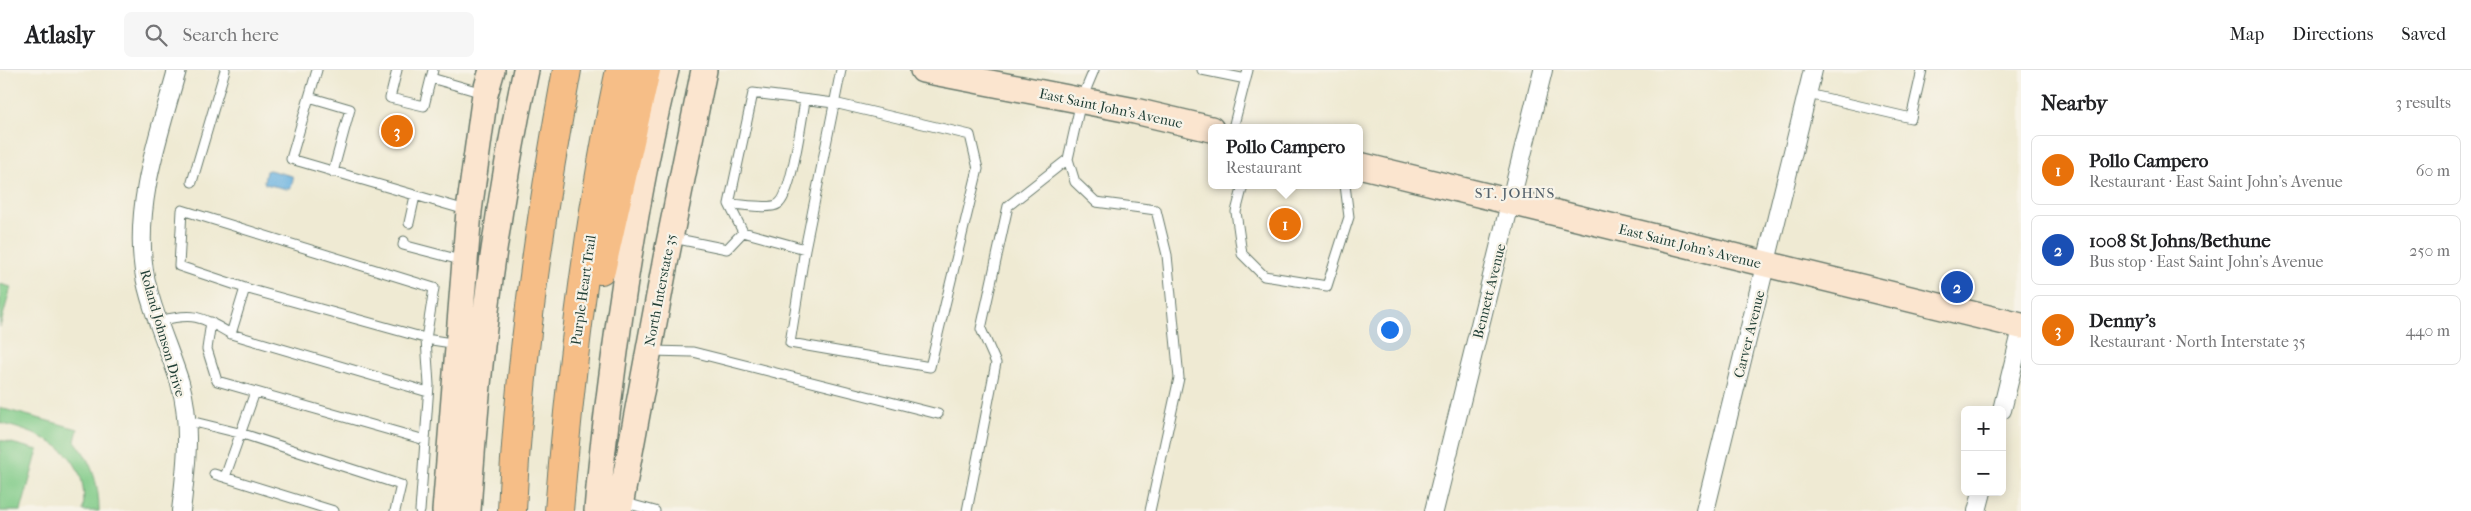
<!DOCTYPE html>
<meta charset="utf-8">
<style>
body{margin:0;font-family:"IM FELL French Canon",serif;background:#f6f6f6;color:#202124}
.controls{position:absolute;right:15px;bottom:15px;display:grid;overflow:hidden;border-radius:8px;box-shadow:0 2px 12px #0003}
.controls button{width:45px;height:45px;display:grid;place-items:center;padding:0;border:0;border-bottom:1px solid #e0e0e0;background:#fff;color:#202124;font:25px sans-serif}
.you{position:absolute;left:1389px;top:259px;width:18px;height:18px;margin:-12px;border:4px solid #fff;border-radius:50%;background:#1a73e8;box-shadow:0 0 0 8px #1a73e833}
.badge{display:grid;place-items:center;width:32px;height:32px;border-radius:50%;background:#ea580c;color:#fff;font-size:16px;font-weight:700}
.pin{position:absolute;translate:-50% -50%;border:2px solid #fff;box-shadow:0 1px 5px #0006}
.popup{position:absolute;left:1208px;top:54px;width:155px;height:65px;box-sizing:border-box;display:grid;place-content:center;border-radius:8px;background:#fff;filter:drop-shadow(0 1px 4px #0005);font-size:16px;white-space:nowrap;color:#757577}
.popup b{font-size:19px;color:#202124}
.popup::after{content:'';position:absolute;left:50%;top:100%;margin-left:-10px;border:10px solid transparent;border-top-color:#fff}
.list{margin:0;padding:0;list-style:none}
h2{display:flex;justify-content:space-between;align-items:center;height:65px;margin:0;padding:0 20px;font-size:21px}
h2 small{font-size:16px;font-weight:400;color:#757577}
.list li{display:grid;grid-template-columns:32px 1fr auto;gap:15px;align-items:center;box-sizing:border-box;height:70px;margin:0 10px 10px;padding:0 10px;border:1px solid #e0e0e0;border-radius:8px}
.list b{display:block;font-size:19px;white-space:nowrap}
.list p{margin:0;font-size:16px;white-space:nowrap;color:#757577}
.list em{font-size:16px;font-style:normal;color:#757577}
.icon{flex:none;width:28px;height:28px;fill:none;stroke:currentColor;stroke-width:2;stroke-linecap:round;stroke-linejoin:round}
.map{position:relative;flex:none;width:2021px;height:441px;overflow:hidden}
header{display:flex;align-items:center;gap:30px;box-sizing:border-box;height:70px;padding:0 25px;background:#fff;border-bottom:1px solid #e0e0e0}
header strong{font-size:24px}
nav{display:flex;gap:28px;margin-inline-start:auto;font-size:18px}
.search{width:350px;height:45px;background:#f6f6f6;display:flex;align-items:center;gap:12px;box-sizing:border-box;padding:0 18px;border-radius:8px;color:#757577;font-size:19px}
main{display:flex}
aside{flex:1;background:#fff}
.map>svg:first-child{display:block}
.green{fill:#7fca87;stroke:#4f845e}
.water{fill:#68b1e0;stroke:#44778a}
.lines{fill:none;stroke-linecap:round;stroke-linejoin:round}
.lane-casing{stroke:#687a6c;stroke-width:11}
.street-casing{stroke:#687a6c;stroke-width:20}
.secondary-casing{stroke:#687a6c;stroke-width:28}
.highway-casing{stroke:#687a6c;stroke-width:30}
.lane{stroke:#fff;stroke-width:9}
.street{stroke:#fff;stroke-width:18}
.secondary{stroke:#fbe5cf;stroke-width:25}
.highway{stroke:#f6be87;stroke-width:28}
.labels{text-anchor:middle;stroke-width:4.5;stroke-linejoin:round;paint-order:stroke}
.street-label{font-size:14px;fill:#1f3d34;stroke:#f7f3e8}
.neighbourhood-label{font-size:15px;letter-spacing:1px;fill:#55626c;stroke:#f7f3e8}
</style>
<header>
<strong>Atlasly</strong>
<div class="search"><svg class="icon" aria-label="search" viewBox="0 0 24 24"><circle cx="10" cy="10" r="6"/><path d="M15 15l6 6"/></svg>Search here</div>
<nav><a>Map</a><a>Directions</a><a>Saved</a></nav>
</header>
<main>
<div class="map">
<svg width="2021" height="441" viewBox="0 0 2021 441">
<rect width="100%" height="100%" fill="#f7f3e8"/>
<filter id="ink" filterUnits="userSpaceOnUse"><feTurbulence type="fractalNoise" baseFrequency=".02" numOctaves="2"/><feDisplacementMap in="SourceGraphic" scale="10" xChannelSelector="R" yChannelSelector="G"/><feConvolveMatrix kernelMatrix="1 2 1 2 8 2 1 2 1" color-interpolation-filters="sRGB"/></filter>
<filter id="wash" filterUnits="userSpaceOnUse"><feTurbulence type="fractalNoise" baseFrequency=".0096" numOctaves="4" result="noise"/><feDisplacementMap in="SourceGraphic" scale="20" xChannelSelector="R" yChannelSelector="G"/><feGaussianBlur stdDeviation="1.12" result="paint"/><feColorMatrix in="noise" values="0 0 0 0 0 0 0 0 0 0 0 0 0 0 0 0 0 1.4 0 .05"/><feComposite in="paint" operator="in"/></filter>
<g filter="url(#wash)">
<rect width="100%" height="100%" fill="#efead3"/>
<path class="green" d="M0 214 11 217 0 257Z
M0 338 78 359 75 371C92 392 99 414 99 441H83C90 382 47 366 0 353Z
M0 370 38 380 21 441H0Z"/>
<path class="water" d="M269 100 292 106 293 109 291 118 287 119 265 114 264 111 266 101Z"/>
</g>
<g filter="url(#ink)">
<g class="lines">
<g class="lane-casing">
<path id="lane" d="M317 0 291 89 466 140
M397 0 390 28 424 36 431 8
M433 0 431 8 483 23
M1202 0 1246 9
M1808 24 1911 48 1922 0
M309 27 350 39 333 102
M1233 58 1248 0
M1068 89 1075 112 1096 132 1156 140 1167 185 1179 308 1150 441
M192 112 225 0
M1243 115 1236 142 1242 184 1264 206 1327 216 1349 147 1345 115
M729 134C740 134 770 140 778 134 791 127 802 48 805 31
M409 153 415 126
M743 162 729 134 753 23 834 33 970 65 978 99 930 297 790 273 805 179
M673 168 727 179 743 162 805 179 841 0
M404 171 403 175 464 191
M245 218 179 196 182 140 434 218 426 269 429 315 420 441
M159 251C194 242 200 246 231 264L245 218 432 270 458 274
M211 252 207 279 217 311 425 370
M231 264 428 322
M651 281 693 282 938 344
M186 350 243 364 401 415 395 441
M214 404 334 441
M225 407 255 322
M622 432 655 441
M967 441 996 293 981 259 1008 136 1068 89 1081 31 1094 0"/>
</g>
<g class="street-casing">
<path id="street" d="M177 0C159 66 134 132 144 201 149 235 169 278 180 313 192 354 186 399 181 441
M2002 340 2021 263
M1434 441 1543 0
M1705 441 1813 0
M1977 441 1982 422"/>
</g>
<g class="secondary-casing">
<path id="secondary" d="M923 0 1135 41 1211 59
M1359 95 2021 256
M445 441 469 141 485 24 492 0
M468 441C477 296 495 142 526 0
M597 441C602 376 611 310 620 245 632 163 646 81 666 0
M619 441 666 188 704 0"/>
</g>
<g class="highway-casing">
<path id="highway" d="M601 200 646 0
M512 441C519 292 540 146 567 0
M559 441C571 293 589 145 620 0"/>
</g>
<use href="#lane" class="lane"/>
<use href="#street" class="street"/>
<use href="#secondary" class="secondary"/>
<use href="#highway" class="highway"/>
</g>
</g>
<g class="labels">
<g class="street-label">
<text transform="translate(1111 38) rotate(12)" y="5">East Saint John's Avenue</text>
<text transform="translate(1690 176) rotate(14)" y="5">East Saint John's Avenue</text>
<text transform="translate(583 220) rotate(-82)" y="5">Purple Heart Trail</text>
<text transform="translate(660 220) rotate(-79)" y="5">North Interstate 35</text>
<text transform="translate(1489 221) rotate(-76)" y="5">Bennett Avenue</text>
<text transform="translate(163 263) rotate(74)" y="5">Roland Johnson Drive</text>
<text transform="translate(1749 264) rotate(-76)" y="5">Carver Avenue</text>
</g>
<g class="neighbourhood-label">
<text x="1515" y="128">ST. JOHNS</text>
</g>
</g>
</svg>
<div class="controls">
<button>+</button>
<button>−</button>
</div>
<div class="you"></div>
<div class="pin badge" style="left:1285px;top:154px;background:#e8710a">1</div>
<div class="popup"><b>Pollo Campero</b>Restaurant</div>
<div class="pin badge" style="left:1957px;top:217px;background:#1a4fb4">2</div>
<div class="pin badge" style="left:397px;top:61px;background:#e8710a">3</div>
</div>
<aside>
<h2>Nearby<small>3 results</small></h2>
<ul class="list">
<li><span class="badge" style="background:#e8710a">1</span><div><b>Pollo Campero</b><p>Restaurant · East Saint John's Avenue</p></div><em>60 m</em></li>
<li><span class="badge" style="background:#1a4fb4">2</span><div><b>1008 St Johns/Bethune</b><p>Bus stop · East Saint John's Avenue</p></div><em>250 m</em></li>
<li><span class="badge" style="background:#e8710a">3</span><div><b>Denny's</b><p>Restaurant · North Interstate 35</p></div><em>440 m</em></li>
</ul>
</aside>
</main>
